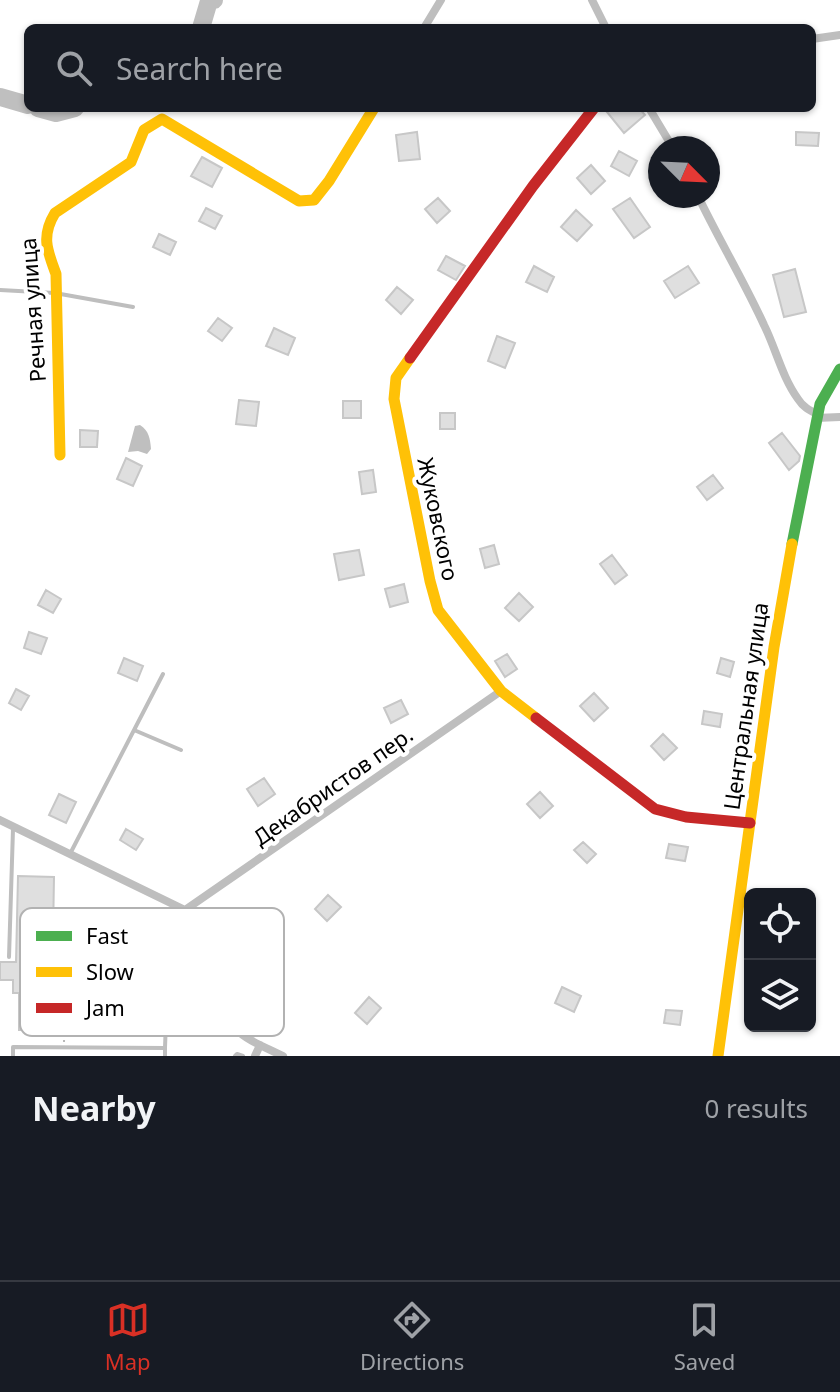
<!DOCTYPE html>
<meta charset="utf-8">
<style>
body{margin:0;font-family:"Noto Sans",sans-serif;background:#242831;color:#f1f3f6}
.controls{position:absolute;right:24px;bottom:24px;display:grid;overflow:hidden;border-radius:12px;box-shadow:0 2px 6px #0004}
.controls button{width:72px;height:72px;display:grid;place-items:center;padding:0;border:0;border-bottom:2px solid #363941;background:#171b24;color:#f1f3f6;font:40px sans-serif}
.compass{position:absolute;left:648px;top:136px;width:72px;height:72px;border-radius:50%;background:#171b24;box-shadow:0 2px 6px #0004;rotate:114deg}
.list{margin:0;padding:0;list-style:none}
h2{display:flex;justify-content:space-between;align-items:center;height:104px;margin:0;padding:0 32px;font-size:34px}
h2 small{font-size:26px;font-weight:400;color:#9ea1a6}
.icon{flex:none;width:44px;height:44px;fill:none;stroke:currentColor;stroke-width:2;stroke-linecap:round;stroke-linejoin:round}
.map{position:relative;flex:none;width:840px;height:1056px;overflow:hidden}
.search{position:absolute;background:#171b24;box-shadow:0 2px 6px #0004;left:24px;right:24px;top:24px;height:88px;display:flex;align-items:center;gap:20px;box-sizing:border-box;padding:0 28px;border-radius:12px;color:#9ea1a6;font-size:30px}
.sheet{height:224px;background:#171b24}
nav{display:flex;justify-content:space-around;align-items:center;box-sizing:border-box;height:112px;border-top:2px solid #363941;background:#171b24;font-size:22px;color:#9ea1a6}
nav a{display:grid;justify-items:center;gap:4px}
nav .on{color:#d93025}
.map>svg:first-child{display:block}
.water{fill:#bfbfbf}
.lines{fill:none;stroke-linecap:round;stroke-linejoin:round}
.river{stroke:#bfbfbf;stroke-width:18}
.building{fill:#dfdfdf;stroke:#c7c7c7;stroke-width:2}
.path{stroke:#b9b9b9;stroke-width:2;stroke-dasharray:2 4;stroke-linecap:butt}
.lane{stroke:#bebebe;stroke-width:4}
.street{stroke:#bebebe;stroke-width:8}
.fast{stroke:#4caf50;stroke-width:11}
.slow{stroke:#ffc107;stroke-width:11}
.jam{stroke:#c62828;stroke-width:11}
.labels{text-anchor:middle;stroke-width:8;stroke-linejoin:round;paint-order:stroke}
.street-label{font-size:22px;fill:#000;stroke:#fff}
.key{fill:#fff;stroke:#b2b2b2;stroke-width:2}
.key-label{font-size:22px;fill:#000}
</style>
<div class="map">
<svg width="840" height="1056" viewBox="0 0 840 1056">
<rect width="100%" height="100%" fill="#fff"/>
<path class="water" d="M140 425C149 431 150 438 151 449L147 454 138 451 128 452 135 426Z"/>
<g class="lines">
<path class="river" d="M201 28 209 1 214 0
M0 97 28 105
M38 108 56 113 75 108"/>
</g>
<path class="building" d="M611 108H639L645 115 624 133 607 112Z
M417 132 420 159 399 161 396 135Z
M796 132 819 133 818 146 796 145Z
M619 151 637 161 629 176 611 166Z
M202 157 222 168 212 187 191 176Z
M591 165 605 181 591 194 577 178Z
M438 198 450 211 437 223 425 209Z
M630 198 650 227 634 238 613 209Z
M206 208 222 216 215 229 199 221Z
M576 210 592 225 577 241 561 227Z
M159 234 176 242 170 255 153 247Z
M446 256 465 266 456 280 438 270Z
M534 266 554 277 547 292 526 282Z
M688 266 699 283 675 298 664 281Z
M795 269 806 312 784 317 773 275Z
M397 287 413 300 401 314 386 300Z
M218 318 232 328 222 341 208 331Z
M274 328 295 338 288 355 266 346Z
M497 336 515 343 505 368 488 361Z
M239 400 259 402 256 426 236 424Z
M343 401H361V418H343Z
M440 413H455V429H440Z
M80 430 98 431 97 447H80Z
M782 433 800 456 799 461 789 470 769 443Z
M126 458 142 466 133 486 117 479Z
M373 470 376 492 362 494 359 472Z
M713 475 723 488 707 500 697 487Z
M494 545 499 564 485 568 480 549Z
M359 550 364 575 339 580 334 554Z
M612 555 627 575 615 584 600 564Z
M404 584 408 602 390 607 385 589Z
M46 590 61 599 53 613 38 605Z
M519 593 533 607 519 621 505 608Z
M29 632 47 638 41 654 24 648Z
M507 654 517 669 505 677 495 661Z
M124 658 143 666 137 681 118 673Z
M721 658 734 662 730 677 717 673Z
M16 689 29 696 21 710 9 703Z
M594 693 608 708 594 721 580 706Z
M401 700 408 714 391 723 384 708Z
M704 711 722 714 720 727 702 724Z
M663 734 677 748 664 760 651 746Z
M264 778 275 794 258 806 247 789Z
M540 792 553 806 540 818 527 804Z
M59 794 76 802 66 823 49 815Z
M126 829 143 839 136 850 120 840Z
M583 842 596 854 587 863 574 850Z
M669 844 688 847 685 861 666 858Z
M18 876 54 877 52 994H35V1030H19V993H13V980H0V962H16Z
M328 895 341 907 327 921 315 909Z
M562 987 581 996 574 1012 555 1003Z
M369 997 381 1008 367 1024 355 1013Z
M666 1010 682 1011 680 1025 664 1023Z"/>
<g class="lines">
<path class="path" d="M90 989H150
M64 1042 65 992 88 991 90 975H161"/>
<path class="lane" d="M0 290 55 293 133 307
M134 730 181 750
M71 852 163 674
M9 957 13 829
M165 1048 168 964 201 931
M13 1056V1047L165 1048V1056
M235 1056 237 1054 243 1056"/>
<path class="street" d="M592 0 606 28
M424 28 441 0
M812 39 840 35
M649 108 673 148
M698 196C719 240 744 281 764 325 776 349 782 377 798 399 803 407 809 410 817 414
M816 418 840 417
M0 820 185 910C192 917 200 925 205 934 222 962 211 1002 235 1028 247 1041 267 1048 283 1056
M185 910 501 691
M255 1056 260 1045"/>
<path class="fast" d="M792 544 820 404 840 369"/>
<path class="slow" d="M410 358 396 378 394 399 430 581 438 610 501 691 536 718
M60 455 56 274C47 250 41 236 55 213L131 162 144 130 162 119 299 201 314 200 329 181 374 108
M718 1056 774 647 792 544"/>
<path class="jam" d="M410 358 533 186 594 108
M536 718 655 809 686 817 750 823"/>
</g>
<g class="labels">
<g class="street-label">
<text transform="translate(33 310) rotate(-94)" y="8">Речная улица</text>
<text transform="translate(438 519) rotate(78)" y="8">Жуковского</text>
<text transform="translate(746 706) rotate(-82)" y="8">Центральная улица</text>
<text transform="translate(333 786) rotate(-35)" y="8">Декабристов пер.</text>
</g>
</g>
<rect x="20" y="908" width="264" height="128" rx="12" class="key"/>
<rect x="36" y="931" width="36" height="10" fill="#4caf50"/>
<rect x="36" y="967" width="36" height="10" fill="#ffc107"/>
<rect x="36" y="1003" width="36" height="10" fill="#c62828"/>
<g class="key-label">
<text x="86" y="944">Fast</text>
<text x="86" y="980">Slow</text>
<text x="86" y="1016">Jam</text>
</g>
</svg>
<div class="controls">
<button><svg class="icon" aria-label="locate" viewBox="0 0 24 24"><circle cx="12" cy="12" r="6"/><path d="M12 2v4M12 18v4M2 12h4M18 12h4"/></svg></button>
<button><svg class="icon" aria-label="layers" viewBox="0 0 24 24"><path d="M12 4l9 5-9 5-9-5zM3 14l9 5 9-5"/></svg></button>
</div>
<svg class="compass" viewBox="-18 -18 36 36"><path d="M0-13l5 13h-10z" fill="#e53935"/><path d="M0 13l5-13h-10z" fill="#9ea1a6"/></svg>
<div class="search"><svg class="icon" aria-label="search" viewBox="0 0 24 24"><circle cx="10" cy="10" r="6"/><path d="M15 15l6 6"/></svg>Search here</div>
</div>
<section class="sheet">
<h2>Nearby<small>0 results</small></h2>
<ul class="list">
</ul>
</section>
<nav>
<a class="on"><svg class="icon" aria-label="map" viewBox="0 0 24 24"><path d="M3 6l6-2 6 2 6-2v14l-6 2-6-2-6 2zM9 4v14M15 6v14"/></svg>Map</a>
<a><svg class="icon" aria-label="directions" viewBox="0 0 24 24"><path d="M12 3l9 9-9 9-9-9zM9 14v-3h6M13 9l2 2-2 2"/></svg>Directions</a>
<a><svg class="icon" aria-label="saved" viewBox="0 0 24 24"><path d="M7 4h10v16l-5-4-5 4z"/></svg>Saved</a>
</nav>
